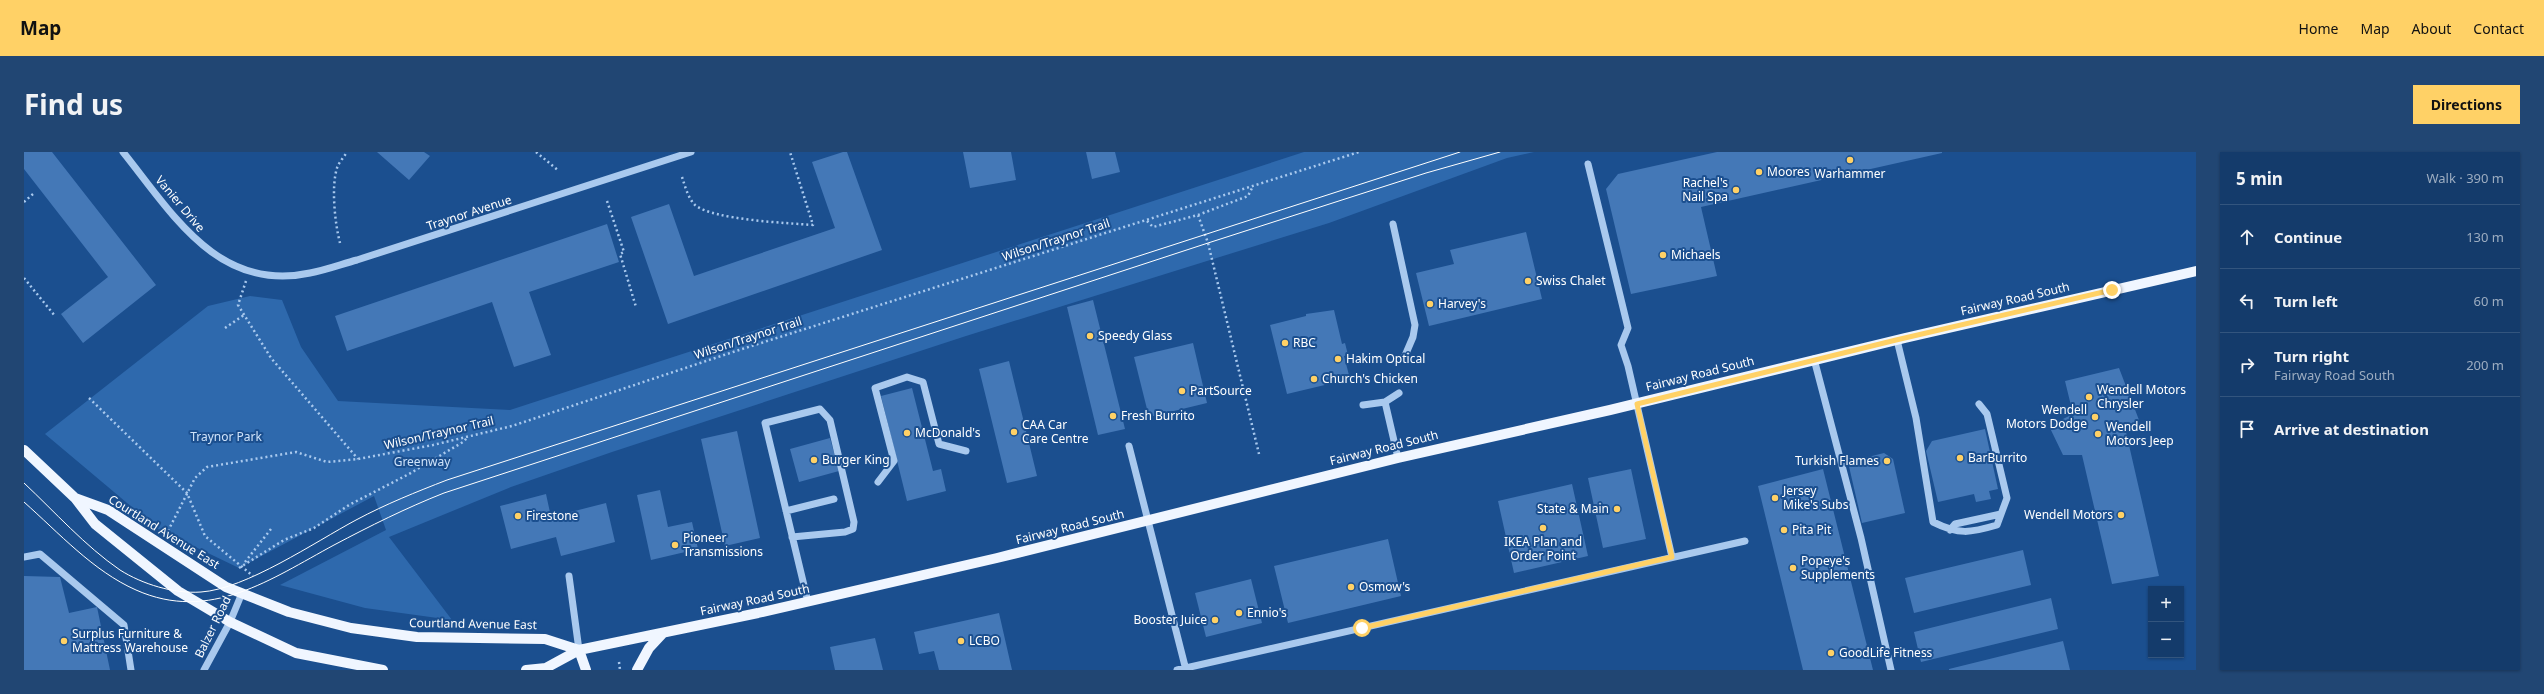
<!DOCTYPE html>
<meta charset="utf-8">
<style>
body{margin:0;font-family:"Noto Sans",sans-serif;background:#214673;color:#f1f3f6}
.controls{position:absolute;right:12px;bottom:12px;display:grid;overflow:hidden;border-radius:0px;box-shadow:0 1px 3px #0004}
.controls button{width:36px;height:36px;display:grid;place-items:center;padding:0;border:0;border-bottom:1px solid #33557e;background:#143b6b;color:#f1f3f6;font:20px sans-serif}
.stop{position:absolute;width:12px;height:12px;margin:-9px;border:3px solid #ffd166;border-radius:50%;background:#fff}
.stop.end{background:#ffd166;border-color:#fff;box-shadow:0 1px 4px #0008}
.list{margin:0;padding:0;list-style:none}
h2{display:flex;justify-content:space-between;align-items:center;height:52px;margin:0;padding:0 16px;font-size:17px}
h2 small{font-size:13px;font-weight:400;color:#9dadc1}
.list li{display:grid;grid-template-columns:26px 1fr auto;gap:12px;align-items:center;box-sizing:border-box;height:64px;padding:0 16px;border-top:1px solid #33557e}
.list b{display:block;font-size:15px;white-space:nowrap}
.list p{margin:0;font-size:13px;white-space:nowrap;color:#9dadc1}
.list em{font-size:13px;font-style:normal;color:#9dadc1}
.icon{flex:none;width:22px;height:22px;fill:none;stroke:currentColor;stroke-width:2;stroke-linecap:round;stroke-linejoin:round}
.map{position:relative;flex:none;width:2172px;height:518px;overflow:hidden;border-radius:0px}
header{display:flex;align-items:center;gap:24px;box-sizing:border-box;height:56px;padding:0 20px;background:#ffd166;color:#111}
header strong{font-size:19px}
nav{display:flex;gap:22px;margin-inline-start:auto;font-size:14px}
.intro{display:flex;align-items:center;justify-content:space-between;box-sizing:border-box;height:96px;padding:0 24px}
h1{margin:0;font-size:28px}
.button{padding:10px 18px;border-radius:0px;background:#ffd166;color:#111;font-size:14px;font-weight:700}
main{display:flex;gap:24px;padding:0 24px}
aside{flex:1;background:#143b6b;border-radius:0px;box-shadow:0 1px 3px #0004}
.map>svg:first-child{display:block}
.green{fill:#2e69ad}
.building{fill:#4478b7}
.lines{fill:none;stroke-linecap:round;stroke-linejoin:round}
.path{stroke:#a9c9ee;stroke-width:2.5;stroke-dasharray:2 3;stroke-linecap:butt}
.minor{stroke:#a9c9ee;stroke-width:7}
.major{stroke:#f0f6ff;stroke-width:10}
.tram{stroke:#fff;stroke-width:1}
.route{stroke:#ffd166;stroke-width:5}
.poi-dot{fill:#ffd166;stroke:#1b4f8f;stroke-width:1.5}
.labels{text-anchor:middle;stroke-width:4;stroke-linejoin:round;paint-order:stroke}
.poi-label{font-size:12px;fill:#fff;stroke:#1b4f8f;text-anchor:start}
.street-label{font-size:12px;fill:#fff;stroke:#1b4f8f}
.park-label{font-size:12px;fill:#cfe3fa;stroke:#1b4f8f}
</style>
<header>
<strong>Map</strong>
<nav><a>Home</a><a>Map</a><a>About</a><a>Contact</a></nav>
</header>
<div class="intro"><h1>Find us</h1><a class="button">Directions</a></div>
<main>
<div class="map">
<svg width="2172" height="518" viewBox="0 0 2172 518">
<rect width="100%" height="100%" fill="#1b4f8f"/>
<path class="green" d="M1280 0H1510L1483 6 1305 71 942 184 588 300 487 335 365 385 428 468 341 456 256 433 362 378 350 344 215 416 134 377 21 282 184 154 226 144 258 148 277 195 314 249 486 258Z"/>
<path class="building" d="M0 0H28L132 133 59 191 37 162 84 125 0 17Z
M353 0H400L406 4 385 28Z
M819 0H823L858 98 644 172 607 65 645 52 670 124 811 76 788 10Z
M939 0H987L992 28 946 36Z
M1062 0H1091L1096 20 1068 27Z
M1693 0H1918V1L1677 55 1693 124 1607 142 1582 37 1594 22Z
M583 72 595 110 505 140 527 203 490 215 468 150 323 199 311 164Z
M1502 80 1518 147 1405 174 1392 121 1430 112 1426 98Z
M1069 148 1101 277 1074 283 1043 155Z
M1310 158 1318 192 1321 191 1324 203 1320 204 1326 227 1263 242 1246 173 1282 164V162Z
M1169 191 1183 251 1125 265 1110 205Z
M985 209 1013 324 983 331 955 217Z
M2095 216 2115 268 2102 280 2135 424 2088 432 2058 303H2039L2025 274 2049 262 2041 229Z
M888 236 909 319 917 317 922 339 883 349 857 244Z
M1961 277 1974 337 1965 339 1967 347 1952 350 1950 342 1914 350 1902 299 1908 289Z
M713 279 736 386 701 394 677 287Z
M806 286 815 319 775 330 766 297Z
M1860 301 1869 307 1881 361 1838 371 1824 310Z
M1607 317 1622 387 1579 396 1564 326Z
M1799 317 1849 518H1779L1734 334Z
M1548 332 1564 404 1490 421 1474 349Z
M636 338 644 375 668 370 674 397 627 408 613 343Z
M522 342 527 365 582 351 591 390 537 404 532 385 487 397 476 354Z
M1364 387 1377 444 1264 471 1250 414Z
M1999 398 2007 433 1890 461 1881 426Z
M0 424 36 425 45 461 73 455 86 518H0Z
M1227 427 1238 471 1182 485 1171 441Z
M2027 446 2034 477 1897 510 1890 480Z
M975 461 988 518H915L910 499 895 502 890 480Z
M851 486 859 518H811L806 495Z
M2039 489 2046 518H1925V517Z"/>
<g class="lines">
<path class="path" d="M512 0 535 19
M658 25C661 34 664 46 671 53 689 68 764 71 789 73L766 0
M583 49 600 100 596 102 612 155
M0 50 9 42
M1174 63 1184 91 1235 302
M1123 69 1129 75 1174 63 1224 44 1229 34
M316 91C311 72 307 35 313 16 315 10 320 5 323 0
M0 126 31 164
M222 129 214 153 247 206 334 307
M201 176 220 163
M65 246 163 341 181 384 229 424
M144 379 171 326 183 315 272 300 303 310 334 307 409 293 488 274 712 199 1335 0
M221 410 247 377
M215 416 260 388 290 376 325 353 385 322 439 290 444 285
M595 510 596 518"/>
<path class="minor" d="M99 0C148 61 194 141 286 121 302 118 318 112 333 108L667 0
M1564 12 1604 176 1597 193 1604 214 1648 405
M1369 72 1391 173 1389 185 1380 206
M1873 188 1892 266 1909 370C1935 383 1946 381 1973 373L1983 346 1963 262 1955 252
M1790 207 1837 386 1867 518
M1361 250 1374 306
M1339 253 1361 250 1375 241
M1105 294 1162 518
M854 330 870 309 851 236 883 225 899 230 915 292 942 299
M762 359 810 347
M1926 378 1931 372 1977 362
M768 385 821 380 829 377 830 370 806 268 796 257 741 271 784 450
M0 405 16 402 100 473 107 518
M545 424 555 498
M180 518 206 470 218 441
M1153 518 1721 389"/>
<path class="major" d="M0 298 51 346 71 372 154 439 206 470 272 501 359 518
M51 346 84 358 202 435 265 460 327 476 393 485 521 487 555 498
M555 498 562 518
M502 518 522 516 555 498 734 461 973 406 1374 306 1586 258 1881 186 2172 119
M613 518 625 496 639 481"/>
<path class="tram" d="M0 331C31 360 61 394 96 418 118 432 150 442 177 440 222 437 291 390 332 368 362 352 392 340 423 328L1436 0
M0 350C35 381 69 419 112 438 186 471 247 427 310 393 346 374 382 356 420 341L1184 91 1402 21 1476 0"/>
</g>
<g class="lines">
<path class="route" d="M1338 476 1648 405 1613 252 1872 188 2088 138"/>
</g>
<g class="poi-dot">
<circle cx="1826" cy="8" r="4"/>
<circle cx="1735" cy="20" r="4"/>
<circle cx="1712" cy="38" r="4"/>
<circle cx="1639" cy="103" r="4"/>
<circle cx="1504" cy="129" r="4"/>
<circle cx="1406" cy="152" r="4"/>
<circle cx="1066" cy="184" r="4"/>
<circle cx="1261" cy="191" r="4"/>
<circle cx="1314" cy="207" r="4"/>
<circle cx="1290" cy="227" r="4"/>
<circle cx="1158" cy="239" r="4"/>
<circle cx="2065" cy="245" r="4"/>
<circle cx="1089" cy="264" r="4"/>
<circle cx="2071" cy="265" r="4"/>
<circle cx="990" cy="280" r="4"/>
<circle cx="883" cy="281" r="4"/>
<circle cx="2074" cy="282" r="4"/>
<circle cx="1936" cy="306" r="4"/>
<circle cx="790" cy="308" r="4"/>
<circle cx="1863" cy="309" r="4"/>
<circle cx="1751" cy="346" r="4"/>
<circle cx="1593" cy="357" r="4"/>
<circle cx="2097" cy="363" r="4"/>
<circle cx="494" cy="364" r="4"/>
<circle cx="1519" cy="376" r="4"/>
<circle cx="1760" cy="378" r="4"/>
<circle cx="651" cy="393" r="4"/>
<circle cx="1769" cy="416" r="4"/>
<circle cx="1327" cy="435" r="4"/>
<circle cx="1215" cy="461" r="4"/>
<circle cx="1191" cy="468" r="4"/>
<circle cx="40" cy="489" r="4"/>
<circle cx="937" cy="489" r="4"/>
<circle cx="1807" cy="501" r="4"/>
</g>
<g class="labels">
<g class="poi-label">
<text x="1743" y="24">Moores</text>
<text x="1826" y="26" text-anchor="middle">Warhammer</text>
<text x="1704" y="35" text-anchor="end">Rachel's<tspan x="1704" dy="14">Nail Spa</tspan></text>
<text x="1647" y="107">Michaels</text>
<text x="1512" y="133">Swiss Chalet</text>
<text x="1414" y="156">Harvey's</text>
<text x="1074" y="188">Speedy Glass</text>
<text x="1269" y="195">RBC</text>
<text x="1322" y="211">Hakim Optical</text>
<text x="1298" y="231">Church's Chicken</text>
<text x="2073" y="242">Wendell Motors<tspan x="2073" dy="14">Chrysler</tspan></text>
<text x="1166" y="243">PartSource</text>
<text x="2063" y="262" text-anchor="end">Wendell<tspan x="2063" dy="14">Motors Dodge</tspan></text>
<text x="1097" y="268">Fresh Burrito</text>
<text x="998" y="277">CAA Car<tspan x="998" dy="14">Care Centre</tspan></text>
<text x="2082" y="279">Wendell<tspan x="2082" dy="14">Motors Jeep</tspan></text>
<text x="891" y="285">McDonald's</text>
<text x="1944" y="310">BarBurrito</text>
<text x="798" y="312">Burger King</text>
<text x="1855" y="313" text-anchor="end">Turkish Flames</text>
<text x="1759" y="343">Jersey<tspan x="1759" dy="14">Mike's Subs</tspan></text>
<text x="1585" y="361" text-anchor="end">State &amp; Main</text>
<text x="2089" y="367" text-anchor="end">Wendell Motors</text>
<text x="502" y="368">Firestone</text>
<text x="1768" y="382">Pita Pit</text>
<text x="659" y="390">Pioneer<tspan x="659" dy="14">Transmissions</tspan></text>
<text x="1519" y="394" text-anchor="middle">IKEA Plan and<tspan x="1519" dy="14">Order Point</tspan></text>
<text x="1777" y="413">Popeye's<tspan x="1777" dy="14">Supplements</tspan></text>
<text x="1335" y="439">Osmow's</text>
<text x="1223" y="465">Ennio's</text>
<text x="1183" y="472" text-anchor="end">Booster Juice</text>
<text x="48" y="486">Surplus Furniture &amp;<tspan x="48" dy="14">Mattress Warehouse</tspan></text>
<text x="945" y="493">LCBO</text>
<text x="1815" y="505">GoodLife Fitness</text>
</g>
<g class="street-label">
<text transform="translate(156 52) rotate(50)" y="4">Vanier Drive</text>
<text transform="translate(445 61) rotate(-18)" y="4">Traynor Avenue</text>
<text transform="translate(1032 88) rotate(-18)" y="4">Wilson/Traynor Trail</text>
<text transform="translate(1991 147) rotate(-13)" y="4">Fairway Road South</text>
<text transform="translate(724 186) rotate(-18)" y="4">Wilson/Traynor Trail</text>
<text transform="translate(1676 222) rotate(-14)" y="4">Fairway Road South</text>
<text transform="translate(415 281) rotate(-13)" y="4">Wilson/Traynor Trail</text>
<text transform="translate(1360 296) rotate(-14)" y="4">Fairway Road South</text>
<text transform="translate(1046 375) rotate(-14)" y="4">Fairway Road South</text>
<text transform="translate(140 380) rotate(32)" y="4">Courtland Avenue East</text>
<text transform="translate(731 448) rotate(-12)" y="4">Fairway Road South</text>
<text transform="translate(449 472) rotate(1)" y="4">Courtland Avenue East</text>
<text transform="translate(189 475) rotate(-64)" y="4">Balzer Road</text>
</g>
<g class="park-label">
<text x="202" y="289">Traynor Park</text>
<text x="398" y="314">Greenway</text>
</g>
</g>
</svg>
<div class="controls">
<button>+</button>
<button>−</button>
</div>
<div class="stop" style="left:1338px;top:476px"></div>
<div class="stop end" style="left:2088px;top:138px"></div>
</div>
<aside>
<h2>5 min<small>Walk · 390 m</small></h2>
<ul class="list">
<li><svg class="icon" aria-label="ahead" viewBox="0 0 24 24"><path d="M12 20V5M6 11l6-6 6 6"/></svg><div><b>Continue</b></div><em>130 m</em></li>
<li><svg class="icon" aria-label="left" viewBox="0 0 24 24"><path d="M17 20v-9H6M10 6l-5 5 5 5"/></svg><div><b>Turn left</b></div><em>60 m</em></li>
<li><svg class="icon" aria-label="right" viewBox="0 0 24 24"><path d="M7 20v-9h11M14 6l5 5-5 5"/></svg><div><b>Turn right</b><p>Fairway Road South</p></div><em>200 m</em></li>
<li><svg class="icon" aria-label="arrive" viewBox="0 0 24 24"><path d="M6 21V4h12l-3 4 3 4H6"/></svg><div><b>Arrive at destination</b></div></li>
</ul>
</aside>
</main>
